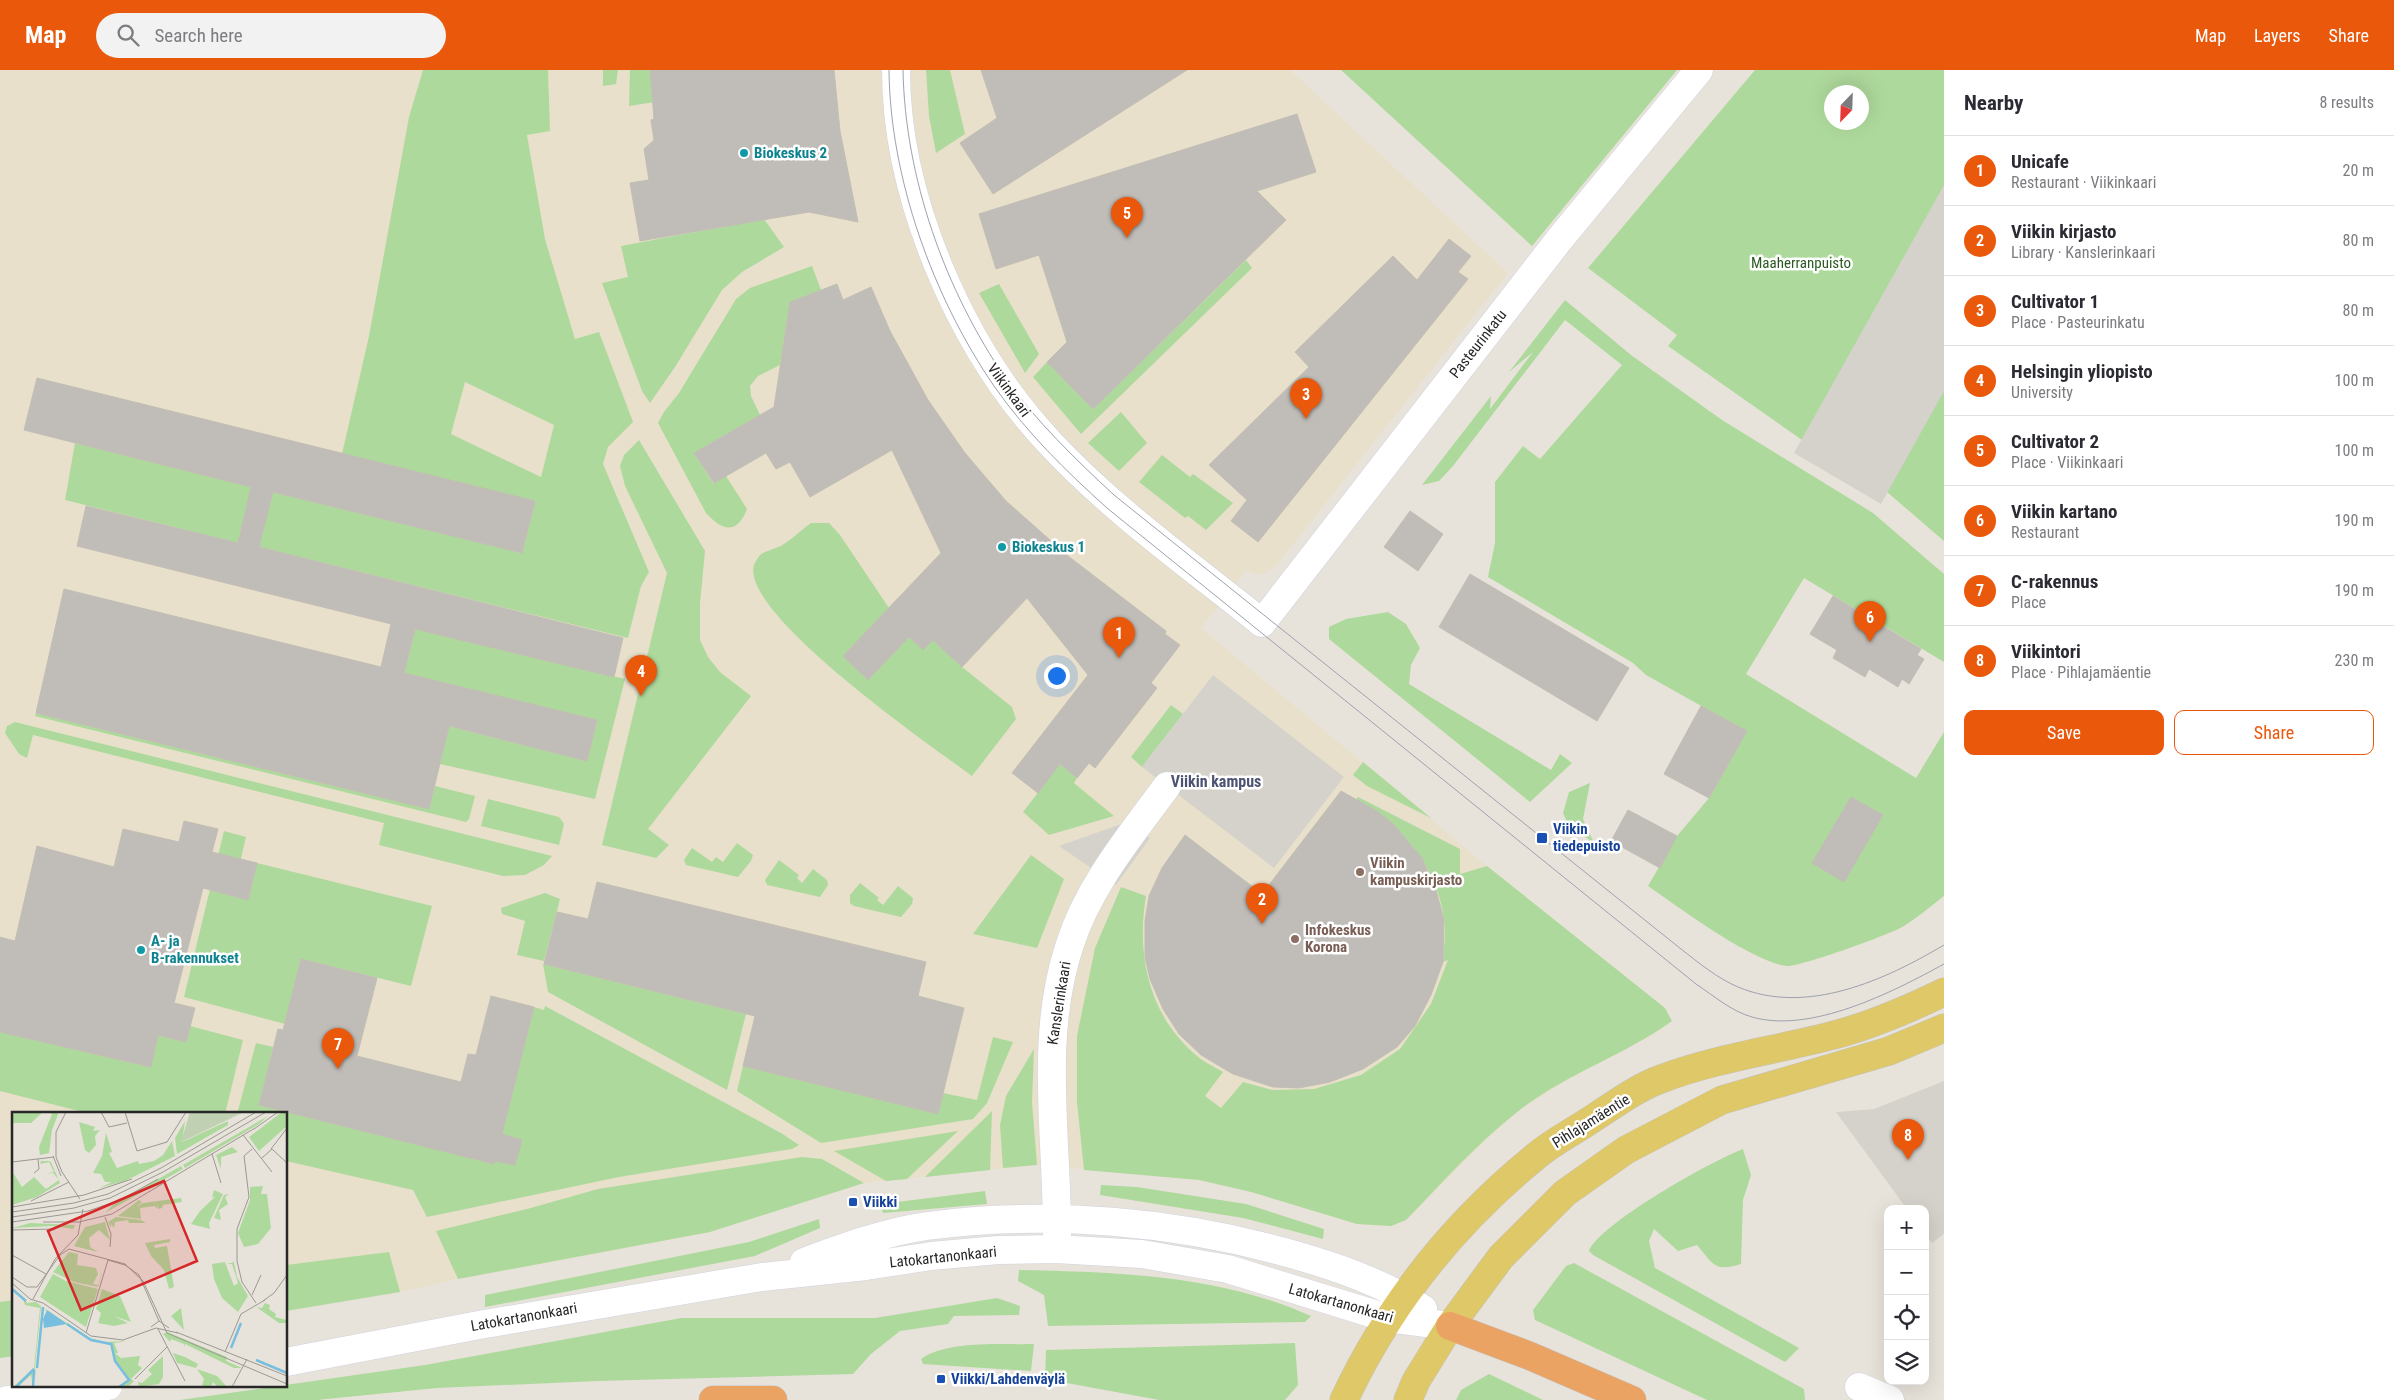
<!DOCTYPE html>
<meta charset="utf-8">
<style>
body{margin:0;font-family:"Roboto Condensed",sans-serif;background:#f2f2f3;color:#2b2b33}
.controls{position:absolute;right:15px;bottom:15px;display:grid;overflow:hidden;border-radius:10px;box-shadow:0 5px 20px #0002}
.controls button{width:45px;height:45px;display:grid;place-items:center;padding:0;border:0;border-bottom:1px solid #e1e1e2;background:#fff;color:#2b2b33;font:25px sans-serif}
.compass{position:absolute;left:1824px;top:15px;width:45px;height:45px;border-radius:50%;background:#fff;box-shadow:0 5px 20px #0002;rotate:203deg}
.you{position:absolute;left:1056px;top:605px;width:18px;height:18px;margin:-12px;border:4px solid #fff;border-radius:50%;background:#1a73e8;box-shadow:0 0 0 8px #1a73e833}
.badge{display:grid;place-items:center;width:32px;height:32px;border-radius:50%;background:#ea580c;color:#fff;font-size:16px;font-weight:700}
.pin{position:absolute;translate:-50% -41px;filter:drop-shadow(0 1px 2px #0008)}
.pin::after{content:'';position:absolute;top:26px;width:18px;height:15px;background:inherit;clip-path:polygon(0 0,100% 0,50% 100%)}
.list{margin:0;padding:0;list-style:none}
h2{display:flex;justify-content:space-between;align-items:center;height:65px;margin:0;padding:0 20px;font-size:21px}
h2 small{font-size:16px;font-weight:400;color:#7c7c81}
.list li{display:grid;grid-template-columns:32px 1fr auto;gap:15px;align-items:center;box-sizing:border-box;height:70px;padding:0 20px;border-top:1px solid #e1e1e2}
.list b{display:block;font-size:19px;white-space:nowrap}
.list p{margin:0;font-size:16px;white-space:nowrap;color:#7c7c81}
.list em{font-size:16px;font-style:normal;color:#7c7c81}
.actions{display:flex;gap:10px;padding:15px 20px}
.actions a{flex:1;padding:11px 0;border:1px solid #ea580c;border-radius:10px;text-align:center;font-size:18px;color:#ea580c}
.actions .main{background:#ea580c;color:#fff}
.icon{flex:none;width:28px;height:28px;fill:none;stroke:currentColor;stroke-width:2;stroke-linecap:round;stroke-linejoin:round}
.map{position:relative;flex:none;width:1944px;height:1330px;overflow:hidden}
header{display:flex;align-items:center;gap:30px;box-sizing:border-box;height:70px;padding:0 25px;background:#ea580c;color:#fff}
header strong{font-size:24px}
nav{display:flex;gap:28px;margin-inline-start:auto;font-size:18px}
.search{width:350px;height:45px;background:#f2f2f3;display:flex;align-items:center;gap:12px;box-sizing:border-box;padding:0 18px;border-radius:28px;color:#7c7c81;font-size:19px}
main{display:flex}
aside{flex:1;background:#fff}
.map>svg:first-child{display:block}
.education{fill:#e8e0cb}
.green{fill:#aed99c;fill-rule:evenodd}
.plaza{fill:#d5d2cc}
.building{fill:#c0bcb7;stroke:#c3beb4}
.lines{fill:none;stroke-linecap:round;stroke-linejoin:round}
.minor-casing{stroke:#d0d2de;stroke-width:29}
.major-casing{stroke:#c3c3c3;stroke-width:29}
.highway-casing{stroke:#c3c3c3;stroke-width:29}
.minor{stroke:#fff;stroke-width:28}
.major{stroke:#dfc868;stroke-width:28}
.highway{stroke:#eaa363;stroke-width:28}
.tram{stroke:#9ea0af;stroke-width:1}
.culture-dot{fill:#0f9aa8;stroke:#fff;stroke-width:2}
.transit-dot{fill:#1a4fb4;stroke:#fff;stroke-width:2}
.education-dot{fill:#8d6e63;stroke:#fff;stroke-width:2}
.labels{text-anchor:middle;stroke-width:5;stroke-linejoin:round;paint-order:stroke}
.culture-label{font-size:15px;font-weight:bold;fill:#0d838f;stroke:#fff;text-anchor:start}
.park-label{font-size:15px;fill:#2a5a21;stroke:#fff}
.street-label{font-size:15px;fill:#272727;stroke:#fff}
.transit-label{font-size:15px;font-weight:bold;fill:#164399;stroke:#fff;text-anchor:start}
.education-label{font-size:15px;font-weight:bold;fill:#785e54;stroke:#fff;text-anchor:start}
.neighbourhood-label{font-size:16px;font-weight:bold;fill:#4d5272;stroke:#fff}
.inset-river{fill:none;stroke:#78bfdf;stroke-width:2.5}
.inset-road{fill:none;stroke:#9b9892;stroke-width:1}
.view{fill:#d62828;fill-opacity:0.15;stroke:#d62828;stroke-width:2.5}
.inset-edge{fill:none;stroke:#272727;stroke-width:2.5}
</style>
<header>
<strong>Map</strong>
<div class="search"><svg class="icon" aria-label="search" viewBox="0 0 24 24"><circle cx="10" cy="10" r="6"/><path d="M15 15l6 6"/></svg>Search here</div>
<nav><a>Map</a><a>Layers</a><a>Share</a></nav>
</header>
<main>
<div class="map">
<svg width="1944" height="1330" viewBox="0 0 1944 1330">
<rect width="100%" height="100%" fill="#e8e3da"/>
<path class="education" d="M0 0H1290L1508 203 1275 497 1263 504H1254L1246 500 1201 558 1487 796 1665 938 1672 951 1651 966 1581 1002 1522 1038 1488 1068 1406 1150 1391 1156 1357 1154 1251 1122 1199 1110 1037 1095 864 1113 710 1162 458 1209 400 1222 286 1241V1044H14V1286L0 1288Z"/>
<path class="green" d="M423 0H548L550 61 527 65 545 169 575 269 599 262 633 352 608 377 603 394 649 502 641 516 628 568 259 477 273 422 522 483 535 431 342 384 369 266 409 47ZM465 312 554 355 541 407 451 364Z
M603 0H618L616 14 603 16Z
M630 0H650L651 10 677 8 681 28 629 36Z
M926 0H950L965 64 936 83 929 46Z
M1341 0H1677L1532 176Z
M1755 0H1944V471L1887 422 1802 370 1668 276 1677 265 1588 198ZM1832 22H1862V52H1832Z
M764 149 784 177 742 202 722 220 675 297 650 333 642 321 602 213 628 207 621 176Z
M1246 190 1252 198 1081 364 1033 307 1047 292 1093 339Z
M812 196 821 220 790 232 780 295 758 306 750 316 751 326 760 345 694 383 713 413 726 406 747 439C737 465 722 461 706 443L658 353 664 342 679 323 736 229 750 218Z
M999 214 1039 284 1025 303 979 223Z
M1565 230 1631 285 1722 350 1873 443 1944 504V592L1804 508 1746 604 1916 708 1944 662V826C1931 836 1918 847 1904 856 1892 864 1797 898 1786 896 1749 890 1680 838 1648 816L1677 766 1709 728 1746 661 1646 605 1633 593 1488 507 1495 473V412L1523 376 1540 389 1622 295 1565 250 1453 396 1439 411 1422 415 1491 326 1490 339 1533 282 1509 302Z
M1121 342 1147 373 1119 401 1088 373Z
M639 370 705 481 700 533V570L708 587 720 602 751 626 648 759 669 775 656 788 602 775 667 503 625 416 620 396 624 385Z
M75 373 251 417 238 473 65 430Z
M1162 385 1190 407 1193 404 1233 433 1206 460 1188 446 1185 448 1139 412Z
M811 453H829L840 465 889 538 843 586 868 610 909 567 923 580 933 570 962 597 1012 637 1016 649 972 706C933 677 740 544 754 495 755 492 758 488 760 485 765 481 774 479 781 476 791 470 801 460 811 453Z
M1388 542 1406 554 1420 578 1411 595 1409 614 1551 700 1560 684 1572 693 1530 732 1329 569V557L1346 549Z
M415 559 625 609 595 729 440 694 442 686 396 643 587 691 597 651 404 603Z
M1171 635 1183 644 1142 697 1131 687Z
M36 643 429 739 435 716 475 726 469 749 466 752 35 646Z
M15 652 552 786 544 795 525 805 503 806 379 775 384 753 33 665 27 688 19 684 5 663 7 656Z
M1363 692 1431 748 1367 716 1353 705Z
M1060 694 1077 708 1074 713 1114 746 1049 765 1023 742Z
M1590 713 1583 749 1594 773 1569 756 1563 743 1569 722Z
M1358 727 1460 779V804L1487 796 1665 938 1672 951C1625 985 1568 1003 1521 1039 1479 1071 1443 1112 1406 1150L1391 1156 1357 1154 1251 1122 1199 1110 1084 1100 1077 1032V966L1095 878 1121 817 1146 826C1136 886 1149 946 1197 986 1205 993 1215 997 1223 1002L1205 1026 1221 1038 1243 1012 1272 1020 1314 1019 1361 1005 1400 979 1431 934 1448 890 1443 892C1444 878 1446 863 1444 849 1437 796 1402 755 1356 730Z
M488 729 559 747 564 754 559 775 481 756Z
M224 761 246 767 232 826 248 830 257 793 432 836 411 916 302 889 285 954 184 927Z
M737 773 753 785 751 791 738 807 686 795 684 790 692 778 712 792 716 787 723 792Z
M1031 785 1064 809 1037 878 973 864Z
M779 790 799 805 797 808 802 813 813 799 827 810 828 815 820 827 767 815 765 810Z
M860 813 879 828 877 830 883 835 898 816 913 828 912 834 901 847 854 836 850 833V825Z
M545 823 560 829 544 891 517 885 525 851 502 844 501 838Z
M543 894 746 944 727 1020 548 922Z
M545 936 781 1063 799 1075 792 1079 619 1107 427 1147 413 1120 286 1091V1044H237L256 973 273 977 259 1035 494 1094 534 937 544 940Z
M190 956 243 970 225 1044H91L0 1021V962L150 997 158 965 186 972Z
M993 967 1013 972 987 1033 973 1049 821 1073 737 1021 743 996 938 1044 943 1023 977 1030Z
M1034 979 1032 1032 1037 1095 1003 1098 1000 1055 1006 1026Z
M992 1041 990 1100 925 1107Z
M958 1061 907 1109 886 1111 834 1081Z
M1743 1079 1751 1105 1743 1130 1741 1194C1714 1202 1714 1195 1697 1175L1678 1181 1654 1159 1649 1171 1655 1198 1799 1278 1785 1292 1593 1185 1589 1181C1599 1154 1713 1090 1743 1079Z
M802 1087 822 1089 864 1113 710 1162 458 1209 436 1161 527 1139 598 1119Z
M1101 1115 1137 1117 1246 1134 1324 1159 1323 1169 1243 1148 1100 1125Z
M985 1121 987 1134 883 1143 881 1134Z
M819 1149 820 1158 755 1186 485 1237V1225L749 1172Z
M389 1182 400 1222 286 1241V1195Z
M1574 1193 1804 1319 1805 1330H1707L1535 1250 1533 1240 1566 1196Z
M1019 1200C1117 1202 1220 1205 1311 1246L1305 1252 1048 1256 1044 1225 1018 1211Z
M997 1228 1020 1236 1019 1245 954 1246 948 1254 900 1261 871 1284 853 1304 598 1311 437 1318 317 1330H180L425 1295 681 1248H875Z
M14 1230V1286L0 1288V1232Z
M1295 1273 1298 1315 1285 1330H1159L1045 1309 1046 1280Z
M1034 1274 1031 1301 923 1294 921 1289C948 1270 1001 1275 1034 1274Z
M1489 1304 1543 1330H1456L1461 1320Z"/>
<path class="plaza" d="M1944 115V321L1881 434 1794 383Z
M1213 605 1344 707 1274 798 1142 697Z
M1127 752 1150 768 1116 815 1059 776Z
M1944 1011V1164L1932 1173 1925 1164V1139H1907L1836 1042 1874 1039Z"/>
<path class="building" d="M650 0H834L840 61 858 152 809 142 640 171 630 113 649 110 644 79 654 70 651 50 654 49Z
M981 0H1187L993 124 960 73 997 48Z
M1297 44 1316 102 1257 121 1286 150 1093 339 1047 292 1067 272 1039 185 996 199 979 144Z
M1449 169 1471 186 1458 202 1468 209 1258 472 1231 451 1247 430 1209 395 1309 297 1295 282 1393 186 1417 210Z
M837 214 843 230 871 217 890 261 928 330 965 383 1006 431 1068 486 1166 561 1165 564 1180 575 1151 613 1157 618 1095 698 1089 693 1077 708 1060 694 1038 723 1012 703 1088 605 1027 528 962 597 933 570 923 580 909 567 868 610 843 586 941 483 892 380 810 427 790 392 776 399 766 383 714 413 694 383 774 337 790 232Z
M37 308 535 431 522 483 273 422 259 477 623 568 614 607 415 559 404 603 597 650 587 691 449 656 429 739 36 643 64 519 381 597 391 554 77 476 86 436 238 473 251 417 24 360Z
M1410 441 1443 464 1418 501 1384 477Z
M1470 504 1629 598 1597 651 1439 557Z
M1833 526 1921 579 1917 585 1924 589 1909 614 1902 609 1898 617 1869 599 1865 607 1833 588 1837 580 1810 564Z
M1701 636 1747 661 1709 728 1664 704Z
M1341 721 1377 741 1393 754 1422 788 1436 820 1444 850 1443 892 1431 925 1415 956 1397 977 1363 999 1330 1012 1299 1018 1273 1017 1233 1004 1201 985 1179 964 1163 939 1150 909 1145 887V851L1149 826 1162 798 1185 765 1262 824Z
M1851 727 1883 745 1844 812 1812 793Z
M1628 740 1677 766 1660 798 1611 771Z
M184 751 218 759 212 782 257 793 248 830 203 818 174 933 195 938 186 972 158 965 151 997 0 962V867L15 871 37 776 114 797 123 759 179 772Z
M597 812 926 892 918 926 964 938 938 1044 743 996 755 946 544 894 557 842 588 849Z
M301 889 377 908 357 986 461 1012 468 984 476 985 491 926 534 937 502 1064 522 1070 515 1095 495 1091 494 1094 259 1035 278 959 283 960Z"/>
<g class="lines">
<g class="minor-casing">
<path id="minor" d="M896 0C896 129 962 279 1049 372 1112 440 1190 495 1262 553L1559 170 1699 0
M1057 1168C1058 1070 1038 969 1070 874 1089 815 1131 765 1167 716
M804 1192C844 1177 885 1162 927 1156 1050 1140 1177 1151 1295 1185 1340 1198 1383 1213 1423 1239
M286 1292 479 1255 762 1207 866 1196 931 1186 998 1180 1056 1179 1142 1184 1228 1199 1387 1248 1450 1256
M1859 1317 1890 1330
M7 1330 108 1316"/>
</g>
<g class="major-casing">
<path id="major" d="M1344 1330C1389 1234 1453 1154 1535 1087 1551 1073 1571 1063 1589 1051 1611 1037 1636 1018 1661 1009 1716 988 1777 980 1834 965 1872 955 1909 939 1944 922
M1408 1330 1416 1311 1450 1256 1501 1187 1565 1123 1626 1080 1722 1030 1889 981 1944 958"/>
</g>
<g class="highway-casing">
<path id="highway" d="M1450 1256 1530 1286 1632 1330
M713 1330H773"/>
</g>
<use href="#minor" class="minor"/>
<use href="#major" class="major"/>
<use href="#highway" class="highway"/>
<path class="tram" d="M889 0C890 108 933 227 994 316 1026 362 1066 401 1107 438L1696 914C1714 926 1731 941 1752 947 1811 964 1893 922 1944 894
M903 0C905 108 945 220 1006 309 1037 352 1075 389 1114 425L1681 879C1699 893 1717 908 1738 917 1807 946 1885 910 1944 875"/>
</g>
<g class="culture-dot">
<circle cx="744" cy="83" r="5"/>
<circle cx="1002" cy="477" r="5"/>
<circle cx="141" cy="880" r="5"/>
</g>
<g class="transit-dot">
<rect x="1536" y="762" width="12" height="12" rx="2.5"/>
<rect x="848" y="1127" width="10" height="10" rx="2.5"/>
<rect x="936" y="1304" width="10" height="10" rx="2.5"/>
</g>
<g class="education-dot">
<circle cx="1360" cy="802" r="5"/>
<circle cx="1295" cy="869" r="5"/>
</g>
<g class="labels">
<g class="culture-label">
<text x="754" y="88">Biokeskus 2</text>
<text x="1012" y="482">Biokeskus 1</text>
<text x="151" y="876">A- ja<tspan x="151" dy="17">B-rakennukset</tspan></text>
</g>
<g class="park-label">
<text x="1801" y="198">Maaherranpuisto</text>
</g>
<g class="street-label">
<text transform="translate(1478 274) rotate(-52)" y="5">Pasteurinkatu</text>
<text transform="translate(1009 320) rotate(54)" y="5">Viikinkaari</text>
<text transform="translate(1059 933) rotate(-81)" y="5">Kanslerinkaari</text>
<text transform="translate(1591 1051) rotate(-32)" y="5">Pihlajamäentie</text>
<text transform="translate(943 1187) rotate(-6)" y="5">Latokartanonkaari</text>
<text transform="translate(1341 1233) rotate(16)" y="5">Latokartanonkaari</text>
<text transform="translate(524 1247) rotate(-10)" y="5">Latokartanonkaari</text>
</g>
<g class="transit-label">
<text x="1553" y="764">Viikin<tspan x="1553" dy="17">tiedepuisto</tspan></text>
<text x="863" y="1137">Viikki</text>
<text x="951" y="1314">Viikki/Lahdenväylä</text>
</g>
<g class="education-label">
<text x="1370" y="798">Viikin<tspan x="1370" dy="17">kampuskirjasto</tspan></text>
<text x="1305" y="865">Infokeskus<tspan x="1305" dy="17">Korona</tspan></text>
</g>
<g class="neighbourhood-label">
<text x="1216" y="717">Viikin kampus</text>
</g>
</g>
<g transform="translate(12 1042)">
<rect width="275" height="275" fill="#e8e3da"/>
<path d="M0 0H31L19 11H0ZM35 0H47L40 18 37 41 28 43 27 35 40 2ZM270 0H275V14L247 39 237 25ZM256 4 247 12 173 56 171 53ZM173 9 170 30 216 9V13L165 42 163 26ZM67 10 83 15 81 19 88 18 83 24 84 33 77 41 73 38ZM94 21 100 40 97 41 105 56 126 49 127 52 142 49 151 43 160 29 163 44 113 69 87 76 100 70H93L89 62 81 61 90 44ZM220 35 226 40 209 45V57L204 43ZM29 49H37L39 50 48 71 25 85 0 93V59L10 75 22 65 34 77 47 68 41 61 33 62 29 59 33 62 42 60 37 50 28 52ZM169 54 171 57 93 101 102 92ZM251 74 249 82H255L259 116 246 132 232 135 226 121 238 88V75ZM202 78 211 82 197 111 198 117 179 112 188 99 197 110 188 99 204 84 200 86ZM217 82 213 85 216 92 207 98 209 108 202 106 212 83ZM169 86 170 90 151 93 150 96 146 97 145 91V97L143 94 128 96 129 107 106 104 127 88 130 90 124 95 131 91ZM104 105 129 108 134 111H117L116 108 103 110 102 116 99 112V116L96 110ZM93 110 98 128 87 118 77 126 78 135 86 140 62 134 73 115ZM18 111 62 113 63 114 61 117 41 114 0 116ZM158 127V130L142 133 143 136 155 134 162 175 157 177 152 158 139 144 133 131ZM57 140 66 142 65 153 84 156 86 162 81 172 86 173 89 162 90 160 86 175 62 170 41 160ZM213 150 222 174 226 171 220 152H215L222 150 225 165 236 184 226 200 210 186 202 167 200 152ZM41 162 54 169 86 177 74 215 28 185ZM0 176 13 187 15 191 24 190 29 194 21 275 19 263 5 275H1L22 256 28 196 13 193 11 187ZM90 177 108 184 119 210 102 204 116 211 102 214 86 211 89 201 84 197ZM253 191 258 193 257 197 264 202 263 205 275 208V211H267L247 197 245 195 250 196ZM30 195 78 226 93 230 115 229 102 231 106 241H103L109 246 128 244 126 253 130 256 119 267 122 269 116 275H107L117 268 103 249 100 234 74 226 32 197 22 275ZM169 196 172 218 159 204ZM155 220 215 245 214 249 230 256H222L173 232 172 235V232L159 227 158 230 151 222ZM161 241 173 245 186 252 184 256 165 251ZM151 244V265L147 272 127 275 126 270 130 271 140 262 136 258ZM185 257 205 264 215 275H206L201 270 199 275H192L190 273 192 267Z" fill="#aed99c"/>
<path d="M178 0H232L169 30Z" fill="#c0d0b3"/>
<path d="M35 198 55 212 32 216 31 207Z" fill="#78bfdf"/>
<path class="inset-river" d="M0 177 14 189M55 212 79 228 99 232M99 231 103 249 117 268 107 275M219 236 229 211M244 248 275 261M25 256 31 195M4 275 22 257M21 275 22 258"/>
<path class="inset-road" d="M54 0 44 20V45L50 60 68 87M89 0 97 15 115 11M113 0 125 39 155 30 174 0M242 17 266 0M231 23 260 60M240 37 232 44 237 85 225 117V149L230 170 244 191M259 37 275 16M200 42 209 71M41 44 49 64M250 46 260 37 275 51M0 50 42 45M22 61 27 57 26 47M19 89 57 70M0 95 72 83 120 67M0 100 62 91 96 82 149 56 244 0M0 105 62 96 98 86 151 60 254 0M93 105 99 122 98 135M0 110 76 99 108 88 146 67M31 110H67M67 110 100 102 243 16M0 118 41 117M0 143 34 162M0 165 15 175H25L48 143 57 137 113 152 131 169 155 221 275 272M0 171 18 187 31 191 79 224 111 228 144 216 166 221M240 183 249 163M21 187 43 147 66 123 71 97M251 189 262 181 275 163M139 215 147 209 157 216M146 217 173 269M164 220 275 264M74 221 96 148 113 153 127 163 147 209M213 240 229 202 253 188M123 267 155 235M220 275 235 247"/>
<path class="view" d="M152 69 185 149 69 198 36 119Z"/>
<rect width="275" height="275" class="inset-edge"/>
</g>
</svg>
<div class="controls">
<button>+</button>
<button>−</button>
<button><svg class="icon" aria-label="locate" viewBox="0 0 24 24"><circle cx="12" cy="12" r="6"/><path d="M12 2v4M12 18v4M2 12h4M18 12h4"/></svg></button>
<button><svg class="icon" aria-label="layers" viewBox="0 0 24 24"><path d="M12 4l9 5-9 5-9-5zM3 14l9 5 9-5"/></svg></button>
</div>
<svg class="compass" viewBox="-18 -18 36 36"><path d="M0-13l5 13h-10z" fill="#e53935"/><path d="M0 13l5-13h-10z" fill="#7c7c81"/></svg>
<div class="you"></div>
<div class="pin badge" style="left:1119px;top:588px">1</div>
<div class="pin badge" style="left:1262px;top:854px">2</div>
<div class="pin badge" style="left:1306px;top:349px">3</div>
<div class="pin badge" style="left:641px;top:626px">4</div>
<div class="pin badge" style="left:1127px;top:168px">5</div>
<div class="pin badge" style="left:1870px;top:572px">6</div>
<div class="pin badge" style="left:338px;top:999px">7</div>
<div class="pin badge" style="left:1908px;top:1090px">8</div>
</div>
<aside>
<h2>Nearby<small>8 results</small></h2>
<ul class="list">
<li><span class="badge">1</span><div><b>Unicafe</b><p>Restaurant · Viikinkaari</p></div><em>20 m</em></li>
<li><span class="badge">2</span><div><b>Viikin kirjasto</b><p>Library · Kanslerinkaari</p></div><em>80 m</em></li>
<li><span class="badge">3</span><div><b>Cultivator 1</b><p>Place · Pasteurinkatu</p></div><em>80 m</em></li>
<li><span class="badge">4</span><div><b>Helsingin yliopisto</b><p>University</p></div><em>100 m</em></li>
<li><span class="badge">5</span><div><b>Cultivator 2</b><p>Place · Viikinkaari</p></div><em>100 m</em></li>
<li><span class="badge">6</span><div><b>Viikin kartano</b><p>Restaurant</p></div><em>190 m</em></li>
<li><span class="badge">7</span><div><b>C-rakennus</b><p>Place</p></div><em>190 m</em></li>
<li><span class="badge">8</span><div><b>Viikintori</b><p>Place · Pihlajamäentie</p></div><em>230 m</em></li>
</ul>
<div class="actions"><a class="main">Save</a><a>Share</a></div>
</aside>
</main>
